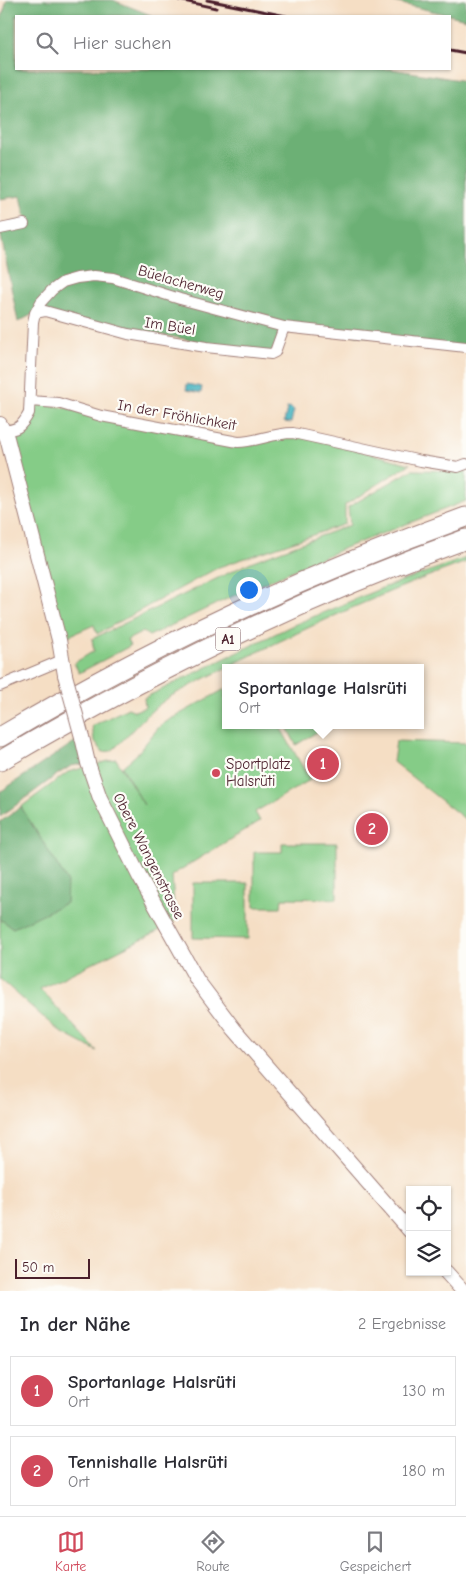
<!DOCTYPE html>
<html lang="de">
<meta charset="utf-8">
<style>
body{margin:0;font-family:"Comic Neue",sans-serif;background:#f7f7f7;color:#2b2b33}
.controls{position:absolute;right:15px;bottom:15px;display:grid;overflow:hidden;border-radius:0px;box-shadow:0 1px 4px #0004}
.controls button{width:45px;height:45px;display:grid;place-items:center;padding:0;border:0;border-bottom:1px solid #e1e1e2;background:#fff;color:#2b2b33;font:25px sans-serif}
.scale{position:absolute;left:15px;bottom:12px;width:75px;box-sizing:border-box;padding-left:5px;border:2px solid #4a1f2b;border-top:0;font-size:14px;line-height:18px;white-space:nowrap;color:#4a1f2b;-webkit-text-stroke:4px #fdfcf7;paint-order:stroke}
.you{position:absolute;left:248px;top:589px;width:18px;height:18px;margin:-12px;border:4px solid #fff;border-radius:50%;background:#1a73e8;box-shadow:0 0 0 8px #1a73e833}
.badge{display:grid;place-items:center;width:32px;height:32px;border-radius:50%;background:#d1495b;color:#fff;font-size:16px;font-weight:700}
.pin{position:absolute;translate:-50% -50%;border:2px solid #fff;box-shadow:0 1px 5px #0006}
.popup{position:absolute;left:222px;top:664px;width:202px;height:65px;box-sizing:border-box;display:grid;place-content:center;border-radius:0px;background:#fff;filter:drop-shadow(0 1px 4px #0005);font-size:16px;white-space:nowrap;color:#7c7c81}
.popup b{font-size:19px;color:#2b2b33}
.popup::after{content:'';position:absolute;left:50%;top:100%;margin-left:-10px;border:10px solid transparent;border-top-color:#fff}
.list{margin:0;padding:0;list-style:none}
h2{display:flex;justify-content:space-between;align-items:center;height:65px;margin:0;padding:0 20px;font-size:21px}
h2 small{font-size:16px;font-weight:400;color:#7c7c81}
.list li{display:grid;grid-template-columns:32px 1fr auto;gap:15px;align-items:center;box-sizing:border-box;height:70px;margin:0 10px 10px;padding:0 10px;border:1px solid #e1e1e2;border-radius:0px}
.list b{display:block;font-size:19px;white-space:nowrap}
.list p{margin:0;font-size:16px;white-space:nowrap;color:#7c7c81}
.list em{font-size:16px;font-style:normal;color:#7c7c81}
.icon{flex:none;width:28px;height:28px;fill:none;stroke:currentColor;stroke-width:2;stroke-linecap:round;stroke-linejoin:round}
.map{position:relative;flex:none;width:466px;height:1291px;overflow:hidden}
.search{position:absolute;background:#fff;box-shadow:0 1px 4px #0004;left:15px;right:15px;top:15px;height:55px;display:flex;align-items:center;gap:12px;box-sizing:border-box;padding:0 18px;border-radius:0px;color:#7c7c81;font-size:19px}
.sheet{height:225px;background:#fff}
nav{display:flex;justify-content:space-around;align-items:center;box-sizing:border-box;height:70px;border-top:1px solid #e1e1e2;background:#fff;font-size:14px;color:#7c7c81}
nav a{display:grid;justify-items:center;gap:2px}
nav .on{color:#d1495b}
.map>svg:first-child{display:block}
.green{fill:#85cc87;stroke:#687659}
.forest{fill:#6cb074;stroke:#5b6850}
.water{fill:#43b1be;stroke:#466874}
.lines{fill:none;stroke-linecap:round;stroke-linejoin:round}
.street-casing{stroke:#a07e78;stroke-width:12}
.secondary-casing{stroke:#a07e78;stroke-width:16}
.highway-casing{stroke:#a07e78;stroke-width:21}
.street{stroke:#fff;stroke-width:10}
.secondary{stroke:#fff;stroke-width:14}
.highway{stroke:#fff;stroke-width:19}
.rail{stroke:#4a1f2b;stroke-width:3}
.secondary-bridge-casing{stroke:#a07e78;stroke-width:16;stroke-linecap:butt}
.secondary-bridge{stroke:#fff;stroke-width:14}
.poi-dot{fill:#d1495b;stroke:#fdfcf7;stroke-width:2}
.labels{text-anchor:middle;stroke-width:4.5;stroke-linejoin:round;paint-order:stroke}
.shield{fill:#fdfcf7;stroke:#806168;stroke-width:1}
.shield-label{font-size:14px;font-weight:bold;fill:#4a1f2b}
.street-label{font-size:15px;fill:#4a1f2b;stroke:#fdfcf7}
.poi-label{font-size:15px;fill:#4a1f2b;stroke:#fdfcf7;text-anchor:start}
</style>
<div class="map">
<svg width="466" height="1291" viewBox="0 0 466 1291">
<rect width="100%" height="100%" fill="#fdfcf7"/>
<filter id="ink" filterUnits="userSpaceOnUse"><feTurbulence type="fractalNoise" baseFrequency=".02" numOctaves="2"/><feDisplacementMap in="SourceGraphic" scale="10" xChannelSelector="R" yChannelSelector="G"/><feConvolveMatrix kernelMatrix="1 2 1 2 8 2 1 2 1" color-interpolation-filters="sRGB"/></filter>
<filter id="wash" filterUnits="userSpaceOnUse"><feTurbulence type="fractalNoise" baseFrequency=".0096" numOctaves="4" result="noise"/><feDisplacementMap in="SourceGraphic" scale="20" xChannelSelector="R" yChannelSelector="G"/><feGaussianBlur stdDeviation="1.12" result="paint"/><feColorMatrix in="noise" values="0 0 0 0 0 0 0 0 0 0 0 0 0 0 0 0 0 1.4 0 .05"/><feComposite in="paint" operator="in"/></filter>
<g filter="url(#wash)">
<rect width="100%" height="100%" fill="#f5dec4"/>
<path class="green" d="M30 401 238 442 293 433 410 464 345 505V524L219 567 97 634 94 625 59 640 11 430 23 424Z
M412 470 463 471 466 470V501L347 547 231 597 149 636 143 632 127 640 130 646 79 673 74 663 94 651 92 639 253 561 350 525 348 507Z
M466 558V562C364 599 267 646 171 696 149 710 133 730 115 748L111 751 103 752 94 740 92 726 128 708 135 711 145 707 144 698 291 626 382 588Z
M225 689V725H279L310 780 255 812 260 821 172 875 175 921 162 929 40 989 97 1051 59 1031 0 979V919L13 928 67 881 21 807 68 772 116 759 144 805 122 767 136 755 159 727 169 720Z
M286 725H317L320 730 296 745Z
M396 741 466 743V820L393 762Z
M282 843H337V899L282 898 281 907H254V852H282Z
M193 883H248V939L193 938Z"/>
<path class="forest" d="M7 0H113L153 16H16V69H391L466 81V347L284 327 271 354 35 313 18 322 0 231V225L26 219 21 196 0 199V24Z
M385 0H466V19Z
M82 737 88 763 71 766 58 774 0 817V792Z
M21 807 67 881 66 903 13 928 0 919V822Z"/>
<path class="water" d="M187 384 202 387 201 393 186 390Z
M290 407 294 410 291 423 284 422 287 408Z"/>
</g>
<g filter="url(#ink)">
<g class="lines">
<g class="street-casing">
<path id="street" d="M0 229 24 224
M35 313 45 311 128 334 206 347 271 354 275 352 284 327
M30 401 58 403 101 416 238 442C257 442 272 433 293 433L421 461 458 467 466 464
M0 431C17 430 21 428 29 413L33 322 35 313 41 302 52 290 63 282 77 278 94 276 113 278 180 299 284 327 466 347
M0 686 62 660"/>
</g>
<g class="secondary-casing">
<path id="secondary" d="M0 424 7 438 59 640 65 675
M82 737 88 763 100 798 139 876 197 980 234 1029 410 1231
M446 1272 463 1291"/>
</g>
<g class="highway-casing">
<path id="highway" d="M0 737C148 649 304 575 466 517
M0 761C149 673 304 597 466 539"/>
</g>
<use href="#street" class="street"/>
<use href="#secondary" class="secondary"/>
<use href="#highway" class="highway"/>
<path class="rail" d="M179 0 216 8
M207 0 286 16
M450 50 466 53"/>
<g class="secondary-bridge-casing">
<path id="secondary-bridge" d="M65 675 82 737"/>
</g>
<use href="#secondary-bridge" class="secondary-bridge"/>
</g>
</g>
<circle class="poi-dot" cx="216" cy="773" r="5"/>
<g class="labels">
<rect class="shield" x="215.5" y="627.5" width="25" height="23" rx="4"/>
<g class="shield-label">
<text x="228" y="644">A1</text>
</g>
<g class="street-label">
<text transform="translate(181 282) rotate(16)" y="5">Büelacherweg</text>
<text transform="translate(170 326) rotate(9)" y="5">Im Büel</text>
<text transform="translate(177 415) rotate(10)" y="5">In der Fröhlichkeit</text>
<text transform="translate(149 856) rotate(63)" y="5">Obere Wangenstrasse</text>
</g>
<g class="poi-label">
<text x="226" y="769">Sportplatz<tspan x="226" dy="17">Halsrüti</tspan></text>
</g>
</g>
</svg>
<div class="controls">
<button><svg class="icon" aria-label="locate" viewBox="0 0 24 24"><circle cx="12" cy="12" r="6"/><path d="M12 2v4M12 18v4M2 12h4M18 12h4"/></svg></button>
<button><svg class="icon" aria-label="layers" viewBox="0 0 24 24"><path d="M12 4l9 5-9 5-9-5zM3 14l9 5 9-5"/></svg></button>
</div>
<div class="scale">50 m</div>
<div class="you"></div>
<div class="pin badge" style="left:323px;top:764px">1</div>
<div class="popup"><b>Sportanlage Halsrüti</b>Ort</div>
<div class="pin badge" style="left:372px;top:829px">2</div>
<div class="search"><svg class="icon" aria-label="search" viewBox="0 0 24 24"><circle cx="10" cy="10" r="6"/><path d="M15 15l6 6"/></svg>Hier suchen</div>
</div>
<section class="sheet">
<h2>In der Nähe<small>2 Ergebnisse</small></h2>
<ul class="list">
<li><span class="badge">1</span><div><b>Sportanlage Halsrüti</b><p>Ort</p></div><em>130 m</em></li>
<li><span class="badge">2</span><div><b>Tennishalle Halsrüti</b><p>Ort</p></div><em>180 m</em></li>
</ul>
</section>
<nav>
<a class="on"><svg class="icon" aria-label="map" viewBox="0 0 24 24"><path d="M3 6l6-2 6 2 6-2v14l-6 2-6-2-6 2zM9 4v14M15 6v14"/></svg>Karte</a>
<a><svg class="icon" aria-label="directions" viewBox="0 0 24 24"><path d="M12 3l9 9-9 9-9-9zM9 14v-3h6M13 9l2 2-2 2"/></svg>Route</a>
<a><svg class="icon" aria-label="saved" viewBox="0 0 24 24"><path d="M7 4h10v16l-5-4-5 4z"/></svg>Gespeichert</a>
</nav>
